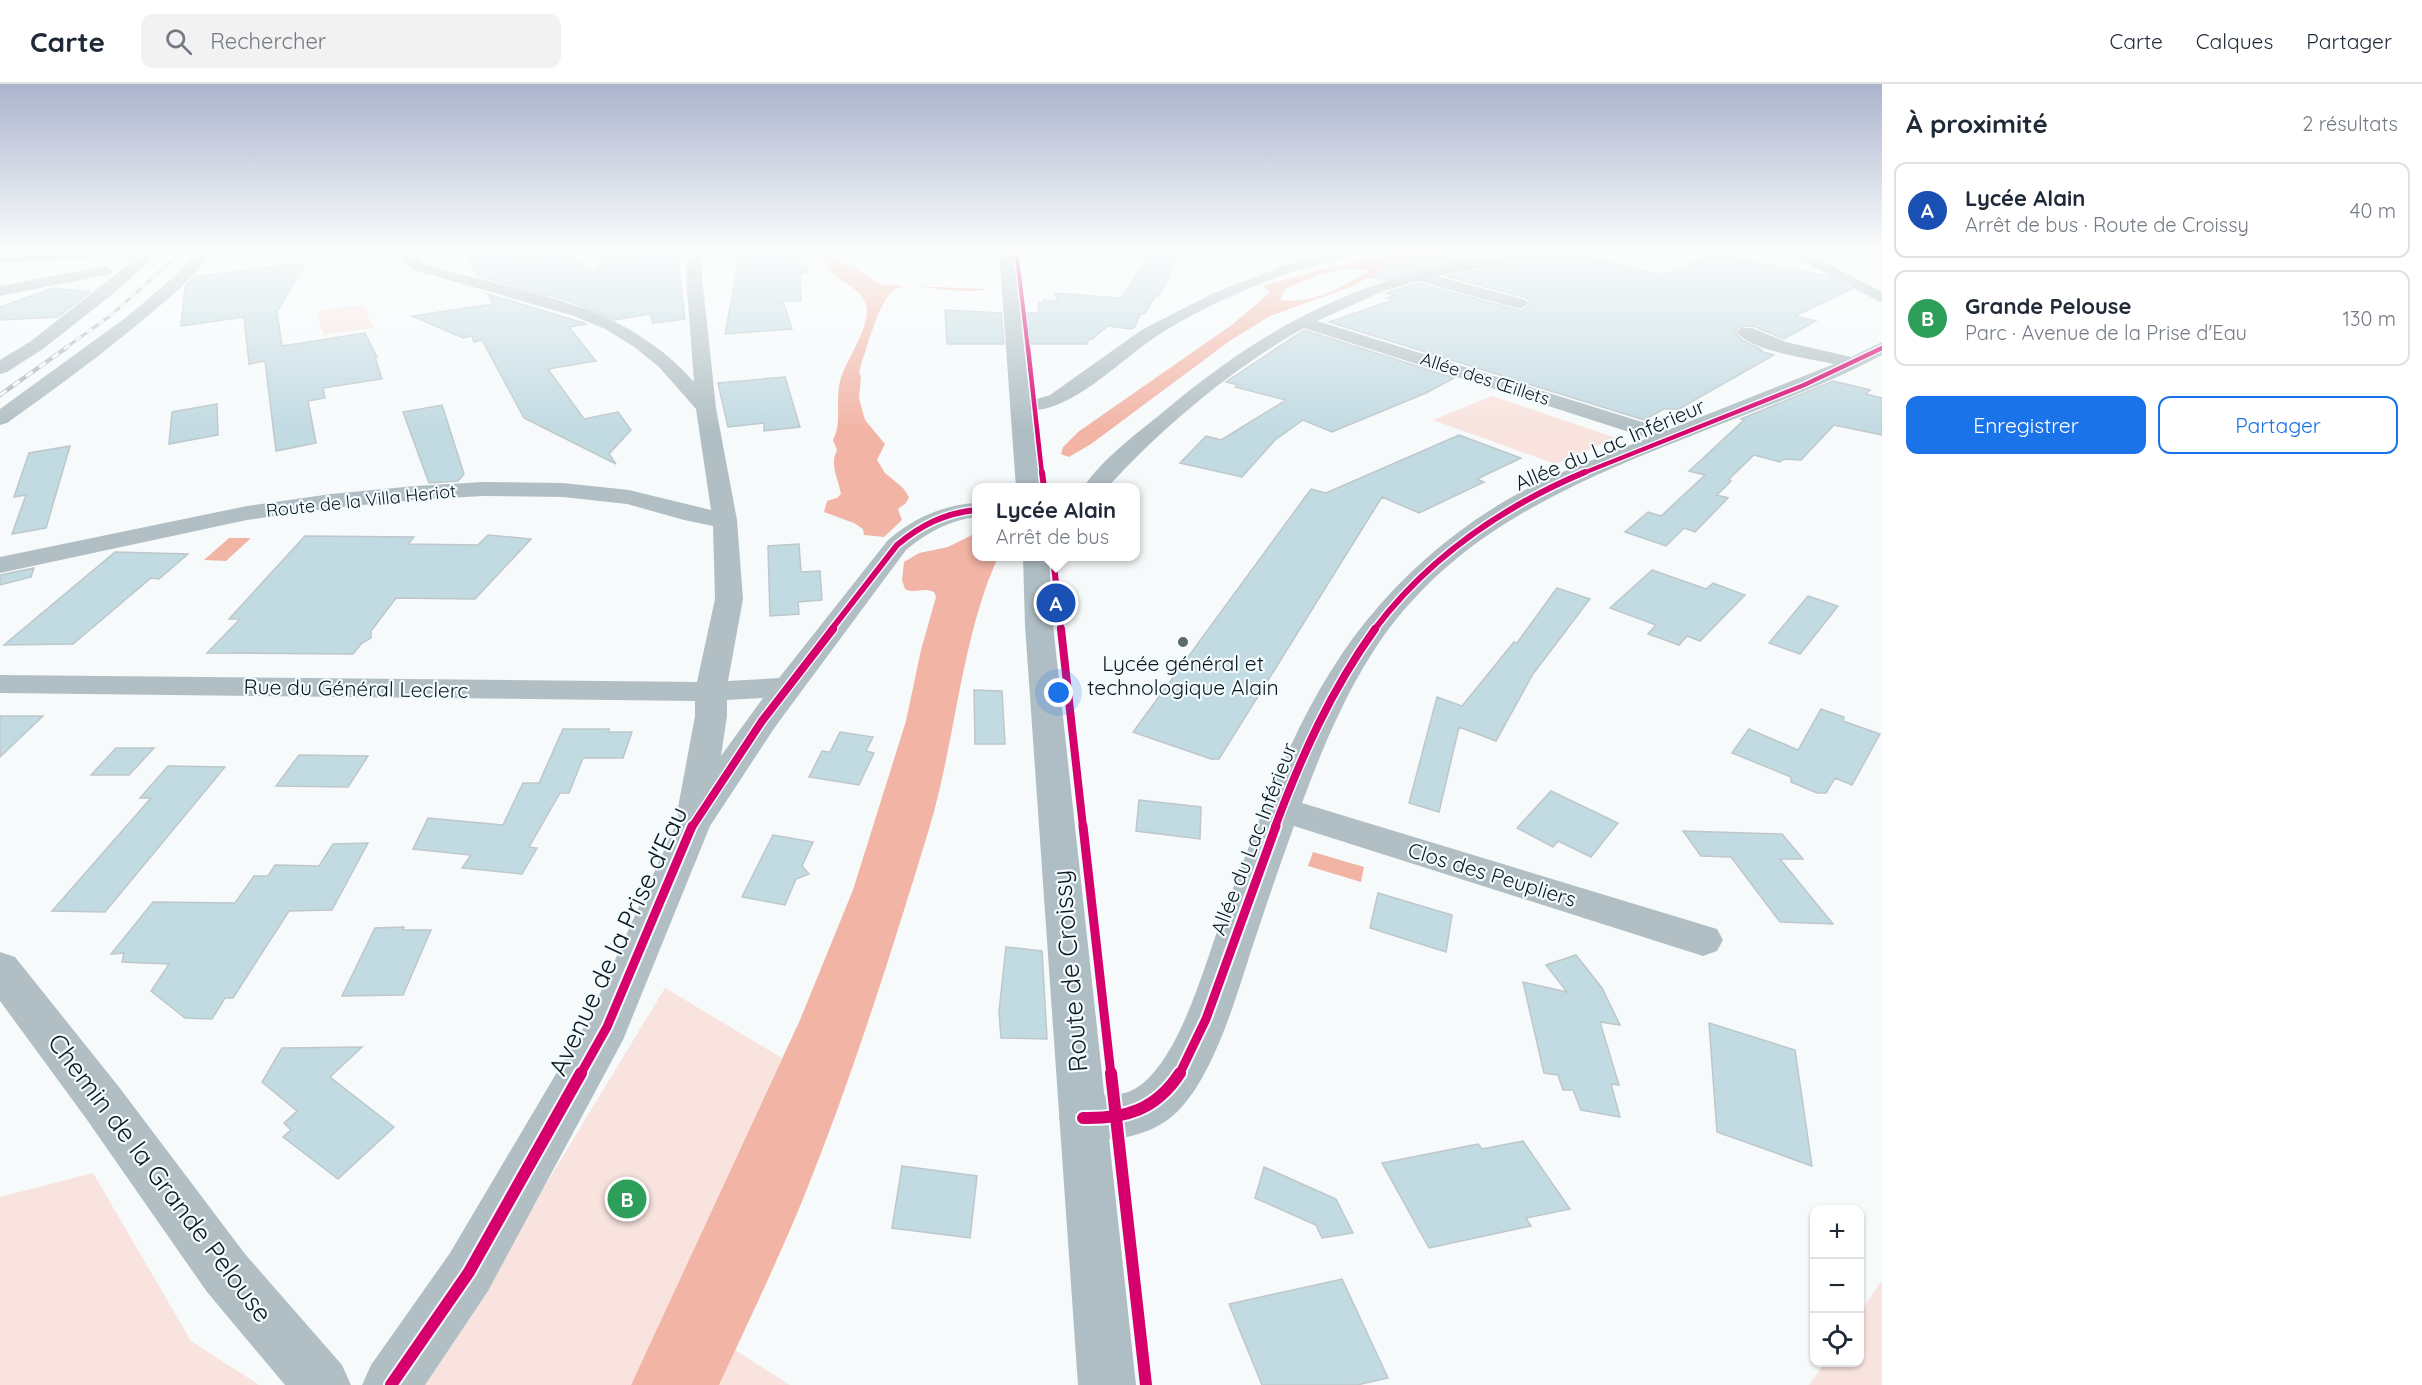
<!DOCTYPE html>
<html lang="fr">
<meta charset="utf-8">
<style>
body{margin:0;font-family:Quicksand,sans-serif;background:#f2f2f3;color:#1f2937}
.controls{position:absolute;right:18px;bottom:18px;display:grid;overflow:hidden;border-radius:12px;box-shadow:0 2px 4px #0004}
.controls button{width:54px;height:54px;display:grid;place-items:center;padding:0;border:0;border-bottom:2px solid #e0e1e3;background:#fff;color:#1f2937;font:30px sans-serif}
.you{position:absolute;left:1059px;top:609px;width:21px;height:21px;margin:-15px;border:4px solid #fff;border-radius:50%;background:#1a73e8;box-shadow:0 0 0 9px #1a73e833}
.badge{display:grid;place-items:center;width:39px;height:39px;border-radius:50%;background:#1a73e8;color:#fff;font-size:20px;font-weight:700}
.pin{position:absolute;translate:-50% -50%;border:3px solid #fff;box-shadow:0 2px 6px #0006}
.popup{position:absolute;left:972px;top:399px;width:168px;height:78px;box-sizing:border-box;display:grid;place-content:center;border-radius:12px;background:#fff;filter:drop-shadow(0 2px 4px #0005);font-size:20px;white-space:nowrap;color:#747a83}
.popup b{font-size:22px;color:#1f2937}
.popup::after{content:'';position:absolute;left:50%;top:100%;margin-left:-12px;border:12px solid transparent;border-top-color:#fff}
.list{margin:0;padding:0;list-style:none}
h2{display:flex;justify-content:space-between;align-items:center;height:78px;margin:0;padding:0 24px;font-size:26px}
h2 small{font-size:20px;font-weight:400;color:#747a83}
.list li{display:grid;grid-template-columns:39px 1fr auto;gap:18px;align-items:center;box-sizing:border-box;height:96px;margin:0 12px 12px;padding:0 12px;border:2px solid #e0e1e3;border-radius:12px}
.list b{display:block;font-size:22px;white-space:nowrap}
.list p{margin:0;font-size:20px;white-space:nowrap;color:#747a83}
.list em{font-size:20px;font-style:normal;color:#747a83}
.actions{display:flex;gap:12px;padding:18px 24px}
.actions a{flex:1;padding:14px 0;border:2px solid #1a73e8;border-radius:12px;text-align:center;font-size:21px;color:#1a73e8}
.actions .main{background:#1a73e8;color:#fff}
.icon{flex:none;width:33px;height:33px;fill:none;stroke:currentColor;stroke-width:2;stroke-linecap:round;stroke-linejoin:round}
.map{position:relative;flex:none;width:1882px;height:1301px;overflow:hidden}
header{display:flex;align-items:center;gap:36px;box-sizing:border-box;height:84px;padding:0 30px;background:#fff;border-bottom:2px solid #e0e1e3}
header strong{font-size:28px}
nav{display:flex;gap:33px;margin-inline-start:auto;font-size:21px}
.search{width:420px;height:54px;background:#f2f2f3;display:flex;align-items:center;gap:15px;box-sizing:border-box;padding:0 21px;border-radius:12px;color:#747a83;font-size:22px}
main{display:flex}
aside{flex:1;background:#fff}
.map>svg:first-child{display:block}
.green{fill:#f8e3de}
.water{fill:#f2b4a5;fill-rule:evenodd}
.building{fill:#c2dae2;stroke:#bec7ca;stroke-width:1.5}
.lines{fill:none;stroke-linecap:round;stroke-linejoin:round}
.minor{fill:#b1bfc4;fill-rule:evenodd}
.major{fill:#afbec4;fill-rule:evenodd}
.rail-far1-casing{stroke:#afb7ba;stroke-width:3}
.rail-casing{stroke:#afb7ba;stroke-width:4.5}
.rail-far1{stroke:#f3fbfe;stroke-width:2;stroke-dasharray:7;stroke-linecap:butt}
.rail{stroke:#f3fbfe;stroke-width:3;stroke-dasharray:8;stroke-linecap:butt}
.cycleway-far5-casing{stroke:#f3fbfe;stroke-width:5}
.cycleway-far4-casing{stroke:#f3fbfe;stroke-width:7}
.cycleway-far3-casing{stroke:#f3fbfe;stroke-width:9}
.cycleway-far2-casing{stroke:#f3fbfe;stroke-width:11}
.cycleway-far1-casing{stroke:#f3fbfe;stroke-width:13}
.cycleway-casing{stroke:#f3fbfe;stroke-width:16}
.cycleway-far5{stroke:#d6006c;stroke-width:4}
.cycleway-far4{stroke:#d6006c;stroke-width:4.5}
.cycleway-far3{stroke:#d6006c;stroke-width:6}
.cycleway-far2{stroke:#d6006c;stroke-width:8}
.cycleway-far1{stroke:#d6006c;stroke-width:9}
.cycleway{stroke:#d6006c;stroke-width:12}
.poi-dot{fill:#5d686b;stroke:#f3fbfe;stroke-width:2}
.labels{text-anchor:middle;stroke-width:4.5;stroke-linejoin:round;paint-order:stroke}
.far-street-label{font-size:18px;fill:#0b191e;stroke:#f3fbfe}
.street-label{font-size:21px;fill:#0b191e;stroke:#f3fbfe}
.poi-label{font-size:21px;fill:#0b191e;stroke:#f3fbfe}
.near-street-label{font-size:26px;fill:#0b191e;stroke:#f3fbfe}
</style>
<header>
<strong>Carte</strong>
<div class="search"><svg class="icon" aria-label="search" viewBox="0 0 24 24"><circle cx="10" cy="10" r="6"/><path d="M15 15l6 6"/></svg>Rechercher</div>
<nav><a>Carte</a><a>Calques</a><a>Partager</a></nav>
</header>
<main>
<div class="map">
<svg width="1882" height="1301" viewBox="0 0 1882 1301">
<rect width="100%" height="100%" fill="#f6fafb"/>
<path class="green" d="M363 221 374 244 324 251 316 227Z
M1492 312 1616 354 1555 380 1433 336Z
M665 904 782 974 631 1301H424Z
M93 1089 191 1257 259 1301H0V1113Z
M1882 1196V1301H1809L1825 1279 1860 1278V1229Z
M735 1266 790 1301H719Z"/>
<path class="water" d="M819 165H839L840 168 830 172 832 176 854 183 882 201 988 205C963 210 939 205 915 202 906 201 895 204 889 211 877 225 865 269 859 288L861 293 859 314 865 336 885 360 877 376 885 389 903 404 909 413 906 419 898 425 902 436 884 453 864 451 863 445 854 439 824 428 827 417 837 414 841 410C839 396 829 381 837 366L833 356C843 338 834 315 841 294 847 274 872 241 866 220 860 198 821 197 825 170Z
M1417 165H1463L1395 179 1353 202 1270 232 1231 256 1091 360 1069 373 1061 370 1063 363 1078 348 1233 240 1270 208 1262 202 1324 185ZM1345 185H1365L1368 188C1343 203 1311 221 1280 216L1285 205 1318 191Z
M976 449V472L998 473C960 558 956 656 929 745 891 870 852 994 803 1115 777 1178 748 1239 719 1301H631L800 936 853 806 906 637 921 566 936 513 934 508C923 503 914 510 905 505L902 496 904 478 919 469 948 463Z
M229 454H251L226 477 204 476Z
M1313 768 1364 783 1361 798 1308 782Z"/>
<path class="building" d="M462 165H521V175L564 168 595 189 601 173 677 170 685 235 653 239 650 230 614 236 570 217 478 192Z
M741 165H794L809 189 800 190 801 217H783L792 245 725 250Z
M1183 165 1159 212H1156L1144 230H1140L1135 243 1131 245 1108 242 1092 255H1089L1087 260H1026L1023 229H1038L1039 219H1042L1043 216 1057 217 1055 209 1121 214 1153 167 1159 170Z
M1487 165H1530L1438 181 1385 196 1370 193 1413 175Z
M1714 170 1827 192 1852 205 1795 232 1816 237 1784 255 1753 242 1738 243 1735 248 1742 256 1762 266 1760 267 1774 271 1679 325H1664L1644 336 1329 238 1393 216 1386 214 1395 211 1387 209 1418 199 1521 227 1530 221 1527 214 1446 192 1515 180 1585 173 1665 191Z
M305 179 277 228 282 262 365 249 377 273H375L382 295 323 304 325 314 308 317 316 359 276 367 265 277 249 280 244 233 181 242 185 202 195 193Z
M54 204 90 208 58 233 0 236V223Z
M488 210 587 240 569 243 596 277 548 285 584 335 618 328 631 346 609 370 616 380 524 334 482 256 474 258 472 252 463 254 412 232 493 220Z
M945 226 1001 229 1004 260H947Z
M1304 246 1454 294 1426 309 1332 348 1303 336 1275 356 1242 393 1180 379 1206 352 1221 356 1286 316 1235 303 1238 301 1226 298Z
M785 293 800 343 764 347V339L728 343 718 299Z
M1833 297 1870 306 1866 310 1882 314V351L1834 341 1801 376 1784 375 1780 378 1754 371 1729 395 1731 397 1717 411 1728 414 1695 448 1684 444 1666 462 1625 448 1648 428 1661 432 1705 391 1689 387 1744 336 1741 335Z
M217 320 218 351 169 360 172 328Z
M442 321 464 390 458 397 429 399 403 328Z
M1459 351 1521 374 1477 395 1484 398 1419 429 1382 413 1219 675H1211L1133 648 1311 405 1326 409Z
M70 362 46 444 12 450 26 411 14 413 29 369Z
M488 451 531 455 475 515 396 514 371 547V554L362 559 353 570 207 569 240 535H229L305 452 414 453 408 460 478 461Z
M799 460 801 488 820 487 822 516 798 518 799 530 770 532 768 462Z
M115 468 188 470 159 495 151 494 73 560 4 561Z
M34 484 31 493 0 501V491Z
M1652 486 1706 505 1713 499 1745 511 1700 557 1687 552 1679 561 1648 550 1656 541 1610 524Z
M1557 504 1590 515 1533 590 1496 657 1459 643 1439 728 1409 719 1437 613 1462 622 1514 558 1517 559Z
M1808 512 1838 522 1800 570 1769 559Z
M974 606 1002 607 1005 660H975Z
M1821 625 1844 633 1843 637 1880 650 1852 701 1835 694 1826 709H1817L1791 698V693L1732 669 1749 645 1798 666Z
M0 632H43L0 673Z
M563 645H609L608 648H632L623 674H583L569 709H560L529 763 537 764 522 790 462 784 471 771 413 765 428 734 503 741 523 699H539Z
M840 648 873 653 866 667 874 669 859 701 809 693 822 667 830 668Z
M116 664H154L129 691H91Z
M299 671 368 672 348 703 276 702Z
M168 682 225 683 105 828 52 827 151 714H140Z
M1551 707 1618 739 1591 773 1558 757 1553 763 1517 744Z
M1139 716 1201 723 1200 755 1136 747Z
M1683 747 1782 750 1803 775H1780L1833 840 1780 838 1731 773 1701 772Z
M773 751 813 758 802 782 809 790 796 795 785 821 742 813Z
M368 759 332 826 289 827 233 914H225L212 935 185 934 151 907 169 880 122 878 124 869 111 870 153 818 235 819 254 792H268L275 781 319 782 333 760Z
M1378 809 1452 831 1446 868 1370 844Z
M404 843 403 846H431L403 911 342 912 375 844Z
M1006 863 1042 867 1047 955 1001 954 999 928Z
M1576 871 1602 904 1620 941 1600 938 1619 1001 1611 1000 1620 1033 1581 1026 1573 1006H1563L1558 991 1544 989 1523 898 1567 908 1546 881Z
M1709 939 1795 966 1812 1082 1717 1048Z
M362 963 330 993 394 1043 338 1095 283 1053 291 1046 284 1039 297 1027 262 998 282 964Z
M1523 1057 1570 1125 1526 1134 1531 1142 1429 1164 1382 1079 1478 1060 1482 1065Z
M902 1082 977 1092 970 1154 892 1144Z
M1264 1083 1336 1115 1353 1149 1322 1154 1316 1141 1255 1114Z
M1342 1195 1388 1294 1357 1301H1262L1229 1220Z"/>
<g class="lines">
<path class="minor" d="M111 165H164L109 213 43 265 7 288 0 290V276L31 257 138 173 0 178V170Z
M200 165H215C197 191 174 210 150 230 104 269 56 304 7 339L0 341V325L128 232 176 191Z
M405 165H419L418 177 424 180C523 210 621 215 694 298L686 192 689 165H703L702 192 716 324 737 436 743 515 728 597 779 594 888 456C914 434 942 421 976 419V433C948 437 928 448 906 466L775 643 710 742 623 956 488 1207 425 1301H362L371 1281 450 1169 589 934 679 733 677 729 695 632V617L0 609V591L697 598 715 515 713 442 684 436 627 420 563 413 483 412 415 416 331 424 247 436 0 489V473L247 422 331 410 415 402 483 398 563 399 629 406 711 426 696 325 659 283 633 262 605 245 574 232 414 186 403 179ZM763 614 721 672 727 632V616Z
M1349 165H1375L1373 168C1348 174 1322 179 1298 186 1253 201 1194 227 1154 254 1115 280 1063 338 1013 325L1010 321 1013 317 1037 315 1050 311 1143 245 1214 209 1288 180Z
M1549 165H1607L1600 169 1515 178 1436 192 1526 216 1528 220 1520 225 1418 197 1381 208 1317 237 1668 346 1834 280C1811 275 1750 267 1737 248L1740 244H1752L1786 258 1851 273 1882 258V271C1828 300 1769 321 1711 344 1579 396 1451 445 1371 571 1342 617 1321 668 1302 719L1717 845 1723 856 1717 867 1703 872 1294 742C1279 783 1265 825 1251 867 1236 914 1213 993 1177 1028 1149 1055 1101 1062 1066 1049L1059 1034 1066 1019C1072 1017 1078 1013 1084 1012 1106 1010 1123 1015 1142 1000 1182 968 1205 879 1223 831 1262 730 1297 622 1367 536 1411 482 1465 437 1527 405 1566 385 1608 370 1648 354L1304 244C1234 283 1161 344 1107 404H1083C1103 374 1135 351 1162 329 1285 225 1389 181 1549 165Z
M1780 165H1799L1882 208V219Z
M106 182 114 187 111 190 0 212V202Z
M0 868 15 873 119 1003 245 1170 342 1281 351 1301H285L207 1208 85 1033 0 917Z"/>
<path class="major" d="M999 165H1013L1040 404H1016Z
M1023 472H1049L1053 541 1136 1301H1078L1025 541Z"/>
<g class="rail-far1-casing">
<path id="rail-far1" d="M64 265 110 232 185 165"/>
</g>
<g class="rail-casing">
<path id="rail" d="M0 311 66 264"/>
</g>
<use href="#rail-far1" class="rail-far1"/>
<use href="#rail" class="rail"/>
<g class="cycleway-far5-casing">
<path id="cycleway-far5" d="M1016 165 1028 265
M1880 265 1882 264"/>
</g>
<g class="cycleway-far4-casing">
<path id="cycleway-far4" d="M1028 264 1042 390
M1581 390 1804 301 1882 264"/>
</g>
<g class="cycleway-far3-casing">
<path id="cycleway-far3" d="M1042 388 1044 404
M1053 472 1061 546
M831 546 897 461C921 441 945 429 976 426
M1374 546C1428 474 1502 423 1585 388"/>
</g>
<g class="cycleway-far2-casing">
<path id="cycleway-far2" d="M1061 545 1083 743
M692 743 762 637 833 545
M1275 743C1301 673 1331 606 1375 545"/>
</g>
<g class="cycleway-far1-casing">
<path id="cycleway-far1" d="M1083 742 1111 991
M580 991 607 943 692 742
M1179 991 1206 935 1276 742"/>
</g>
<g class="cycleway-casing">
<path id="cycleway" d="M1111 989 1146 1301
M1083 1034C1125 1035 1156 1026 1180 989
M391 1301 469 1188 581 989"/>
</g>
<use href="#cycleway-far5" class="cycleway-far5"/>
<use href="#cycleway-far4" class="cycleway-far4"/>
<use href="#cycleway-far3" class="cycleway-far3"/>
<use href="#cycleway-far2" class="cycleway-far2"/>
<use href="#cycleway-far1" class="cycleway-far1"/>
<use href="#cycleway" class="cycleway"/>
</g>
<linearGradient id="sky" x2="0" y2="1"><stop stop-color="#acb4cd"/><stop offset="0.48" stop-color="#fbfdfd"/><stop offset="1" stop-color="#fbfdfd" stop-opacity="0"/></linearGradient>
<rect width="1882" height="347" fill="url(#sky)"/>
<circle class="poi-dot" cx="1183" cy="558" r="6"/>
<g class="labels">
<g class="far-street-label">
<text transform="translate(1485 295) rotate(18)" y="6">Allée des Œillets</text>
<text transform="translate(361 417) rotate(-6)" y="6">Route de la Villa Heriot</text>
</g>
<g class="street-label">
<text transform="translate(1610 361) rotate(-23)" y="7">Allée du Lac Inférieur</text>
<text transform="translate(356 605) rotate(1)" y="7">Rue du Général Leclerc</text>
<text transform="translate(1254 755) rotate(-69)" y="7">Allée du Lac Inférieur</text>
<text transform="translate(1492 791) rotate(17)" y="7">Clos des Peupliers</text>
</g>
<g class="poi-label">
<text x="1183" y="587">Lycée général et<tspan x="1183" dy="24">technologique Alain</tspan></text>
</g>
<g class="near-street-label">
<text transform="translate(618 857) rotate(-65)" y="9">Avenue de la Prise d'Eau</text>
<text transform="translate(1070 887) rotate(-95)" y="9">Route de Croissy</text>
<text transform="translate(160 1094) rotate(53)" y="9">Chemin de la Grande Pelouse</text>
</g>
</g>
</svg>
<div class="controls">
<button>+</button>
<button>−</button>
<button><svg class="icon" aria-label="locate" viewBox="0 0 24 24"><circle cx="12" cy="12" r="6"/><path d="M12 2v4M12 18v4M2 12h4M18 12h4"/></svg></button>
</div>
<div class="you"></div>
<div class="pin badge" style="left:1056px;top:519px;background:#1a4fb4">A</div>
<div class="popup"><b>Lycée Alain</b>Arrêt de bus</div>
<div class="pin badge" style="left:627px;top:1115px;background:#2e9e5b">B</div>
</div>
<aside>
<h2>À proximité<small>2 résultats</small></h2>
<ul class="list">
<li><span class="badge" style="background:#1a4fb4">A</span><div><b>Lycée Alain</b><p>Arrêt de bus · Route de Croissy</p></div><em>40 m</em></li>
<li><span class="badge" style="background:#2e9e5b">B</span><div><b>Grande Pelouse</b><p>Parc · Avenue de la Prise d'Eau</p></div><em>130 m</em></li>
</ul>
<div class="actions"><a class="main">Enregistrer</a><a>Partager</a></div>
</aside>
</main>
